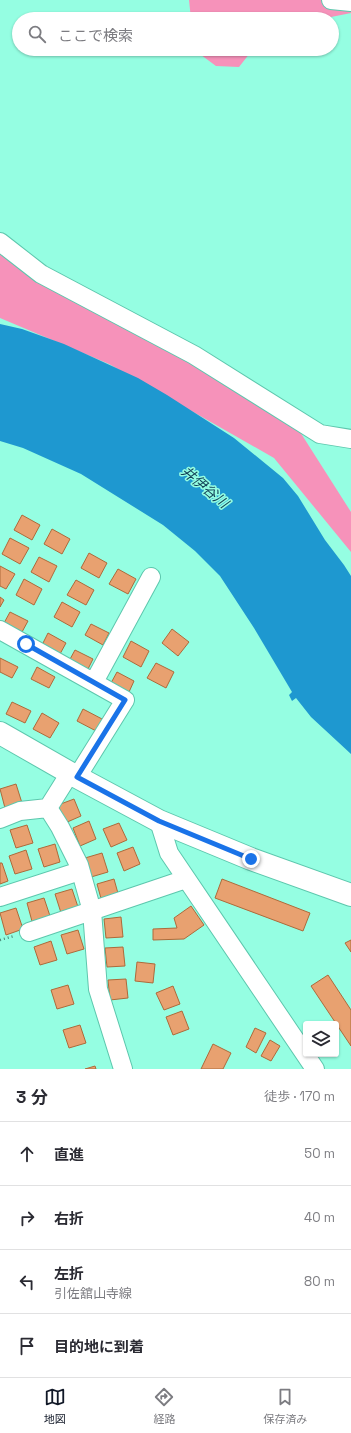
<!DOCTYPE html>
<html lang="ja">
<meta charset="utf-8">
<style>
body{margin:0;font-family:"Space Grotesk","Noto Sans JP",sans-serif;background:#f7f7f7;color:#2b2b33}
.controls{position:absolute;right:12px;bottom:12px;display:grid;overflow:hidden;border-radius:4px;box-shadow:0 1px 3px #0004}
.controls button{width:36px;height:36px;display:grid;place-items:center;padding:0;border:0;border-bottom:1px solid #e1e1e2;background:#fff;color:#2b2b33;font:20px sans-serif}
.stop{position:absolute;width:12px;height:12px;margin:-9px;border:3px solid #1a73e8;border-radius:50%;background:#fff}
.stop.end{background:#1a73e8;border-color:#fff;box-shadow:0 1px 4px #0008}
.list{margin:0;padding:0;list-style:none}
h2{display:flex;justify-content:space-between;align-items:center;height:52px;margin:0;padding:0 16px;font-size:17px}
h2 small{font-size:13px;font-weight:400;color:#7c7c81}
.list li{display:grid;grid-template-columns:26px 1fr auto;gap:12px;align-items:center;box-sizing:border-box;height:64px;padding:0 16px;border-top:1px solid #e1e1e2}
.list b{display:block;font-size:15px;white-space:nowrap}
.list p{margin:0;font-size:13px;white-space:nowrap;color:#7c7c81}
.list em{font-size:13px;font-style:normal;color:#7c7c81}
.icon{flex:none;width:22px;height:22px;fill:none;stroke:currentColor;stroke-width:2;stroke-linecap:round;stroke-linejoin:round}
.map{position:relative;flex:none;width:351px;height:1069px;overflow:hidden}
.search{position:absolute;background:#fff;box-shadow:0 1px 3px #0004;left:12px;right:12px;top:12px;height:44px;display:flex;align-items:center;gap:10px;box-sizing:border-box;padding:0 14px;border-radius:22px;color:#7c7c81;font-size:15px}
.sheet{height:308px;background:#fff}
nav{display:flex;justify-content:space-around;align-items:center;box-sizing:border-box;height:56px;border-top:1px solid #e1e1e2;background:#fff;font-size:11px;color:#7c7c81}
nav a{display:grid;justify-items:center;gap:2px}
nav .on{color:#111827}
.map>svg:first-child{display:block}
.forest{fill:#f692ba}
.water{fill:#1e98d0}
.building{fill:#e8a170;stroke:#ad6a3a}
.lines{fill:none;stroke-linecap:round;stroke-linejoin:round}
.street-casing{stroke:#5dc7ad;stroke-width:20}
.secondary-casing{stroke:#5dc7ad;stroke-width:24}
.path{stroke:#4a8877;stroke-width:2.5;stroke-dasharray:1 3;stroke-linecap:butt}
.street{stroke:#fff;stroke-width:18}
.secondary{stroke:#fff;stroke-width:22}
.route{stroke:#1a73e8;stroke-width:5}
.labels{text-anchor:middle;stroke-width:3;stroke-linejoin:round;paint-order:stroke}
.water-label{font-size:14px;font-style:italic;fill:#113f56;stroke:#95fee2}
</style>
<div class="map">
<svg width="351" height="1069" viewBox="0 0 351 1069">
<rect width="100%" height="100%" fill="#95fee2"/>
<path class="forest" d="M189 0H351V13L321 19H191Z
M193 49H266L250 53 239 67 216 66Z
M0 252 295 424 351 512V552L274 458 109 364 0 318Z"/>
<path class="water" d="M0 324 22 329 64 344 138 378 167 395 234 438 283 478 298 496 325 540 344 565 351 576V754L311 717 296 698 292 701 289 695 292 692 254 628 220 576 195 551 163 525 81 474 23 448 0 441Z"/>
<path class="building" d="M22 515 40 525 32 540 14 530Z
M52 529 70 539 62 554 44 544Z
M10 538 29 548 20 564 2 554Z
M89 553 107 563 99 578 81 568Z
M39 557 57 566 49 582 31 572Z
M0 566 15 574 6 589 0 586Z
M118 569 136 579 128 594 109 584Z
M24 579 42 589 34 605 16 595Z
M76 580 94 590 86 605 67 595Z
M0 597 4 600 0 607Z
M62 602 80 612 72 627 54 617Z
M10 612 28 621 22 632 4 623Z
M91 624 109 633 103 645 85 635Z
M172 629 189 642 178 656 162 643Z
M48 633 66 643 60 654 42 645Z
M131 641 149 651 141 667 123 657Z
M75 650 93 659 87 671 69 661Z
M0 658 18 667 12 678 0 672Z
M156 663 174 672 166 688 147 678Z
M37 667 55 677 49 688 31 679Z
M117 672 134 681 129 692 111 683Z
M12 702 31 711 25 723 6 714Z
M83 709 104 720 98 732 77 721Z
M42 713 59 723 50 738 33 729Z
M16 784 22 803 5 808 0 789Z
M74 799 81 816 65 823 58 805Z
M89 821 96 839 80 846 73 828Z
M119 823 127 840 111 847 103 829Z
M27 825 33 843 16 848 10 830Z
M55 844 60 862 44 867 38 849Z
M133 847 140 864 124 871 117 853Z
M26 850 32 869 15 874 9 856Z
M102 853 108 872 91 877 85 858Z
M0 863H2L8 881 0 884Z
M114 879 119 897 102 902 97 884Z
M222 879 310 913 303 931 215 898Z
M72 889 79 910 62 916 55 894Z
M44 898 51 919 33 925 27 903Z
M191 906 204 925 184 939 153 940V929L177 928 174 918Z
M16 908 23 929 6 935 0 913Z
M121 917 123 937 106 938 104 919Z
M78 930 84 949 67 954 61 935Z
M351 940V952L345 943Z
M51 941 57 960 40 965 34 947Z
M123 947 125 966 107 967 105 948Z
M137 962 155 964 153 983 135 981Z
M328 975 351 1010V1046L311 986Z
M126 979 128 998 110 1000 108 980Z
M68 985 74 1004 57 1009 51 990Z
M173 986 180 1004 164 1010 156 993Z
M182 1011 189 1029 173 1035 166 1017Z
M80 1025 86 1043 69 1048 63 1030Z
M255 1028 266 1033 256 1053 246 1047Z
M270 1040 280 1046 271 1061 261 1056Z
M213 1044 231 1053 223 1069H201Z
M95 1066 96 1069H85Z"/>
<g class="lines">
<g class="street-casing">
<path id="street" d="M331 0 351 2
M0 242 41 274 194 355 320 434 351 439
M0 630 125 700 77 777
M94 682 151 577
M70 773 48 808 60 827 79 865 92 911 98 989 123 1069
M0 819 20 811 48 808
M159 821 169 853 315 1069
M0 897 80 871
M29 932 186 879"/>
</g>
<g class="secondary-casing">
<path id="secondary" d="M0 733 77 777 159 821 251 859 351 895"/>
</g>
<path class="path" d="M0 940 14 936"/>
<use href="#street" class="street"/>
<use href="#secondary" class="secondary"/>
</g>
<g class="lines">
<path class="route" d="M26 644 125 700 77 777 159 821 251 859"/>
</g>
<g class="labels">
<g class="water-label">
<text transform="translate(205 487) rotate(40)" y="5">井伊谷川</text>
</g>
</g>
</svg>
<div class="controls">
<button><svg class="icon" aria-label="layers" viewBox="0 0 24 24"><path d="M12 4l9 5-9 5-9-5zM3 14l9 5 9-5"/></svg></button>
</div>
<div class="stop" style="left:26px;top:644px"></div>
<div class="stop end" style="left:251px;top:859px"></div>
<div class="search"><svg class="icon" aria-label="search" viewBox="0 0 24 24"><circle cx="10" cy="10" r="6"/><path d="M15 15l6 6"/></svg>ここで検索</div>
</div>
<section class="sheet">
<h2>3 分<small>徒歩 · 170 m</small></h2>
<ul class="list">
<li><svg class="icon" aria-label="ahead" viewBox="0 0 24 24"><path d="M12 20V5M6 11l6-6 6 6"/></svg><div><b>直進</b></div><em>50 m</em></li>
<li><svg class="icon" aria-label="right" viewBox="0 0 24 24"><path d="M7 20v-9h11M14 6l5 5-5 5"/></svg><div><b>右折</b></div><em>40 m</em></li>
<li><svg class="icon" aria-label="left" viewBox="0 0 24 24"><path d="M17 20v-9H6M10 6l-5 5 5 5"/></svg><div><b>左折</b><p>引佐舘山寺線</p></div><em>80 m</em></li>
<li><svg class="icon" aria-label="arrive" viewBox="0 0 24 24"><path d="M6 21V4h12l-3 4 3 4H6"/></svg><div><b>目的地に到着</b></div></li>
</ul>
</section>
<nav>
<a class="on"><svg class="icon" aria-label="map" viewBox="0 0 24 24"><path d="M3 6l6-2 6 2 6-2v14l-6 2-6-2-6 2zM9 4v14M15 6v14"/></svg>地図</a>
<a><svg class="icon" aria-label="directions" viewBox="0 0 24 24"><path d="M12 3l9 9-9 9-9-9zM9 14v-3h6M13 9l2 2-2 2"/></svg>経路</a>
<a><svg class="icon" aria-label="saved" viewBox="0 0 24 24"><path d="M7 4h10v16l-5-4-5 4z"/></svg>保存済み</a>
</nav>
